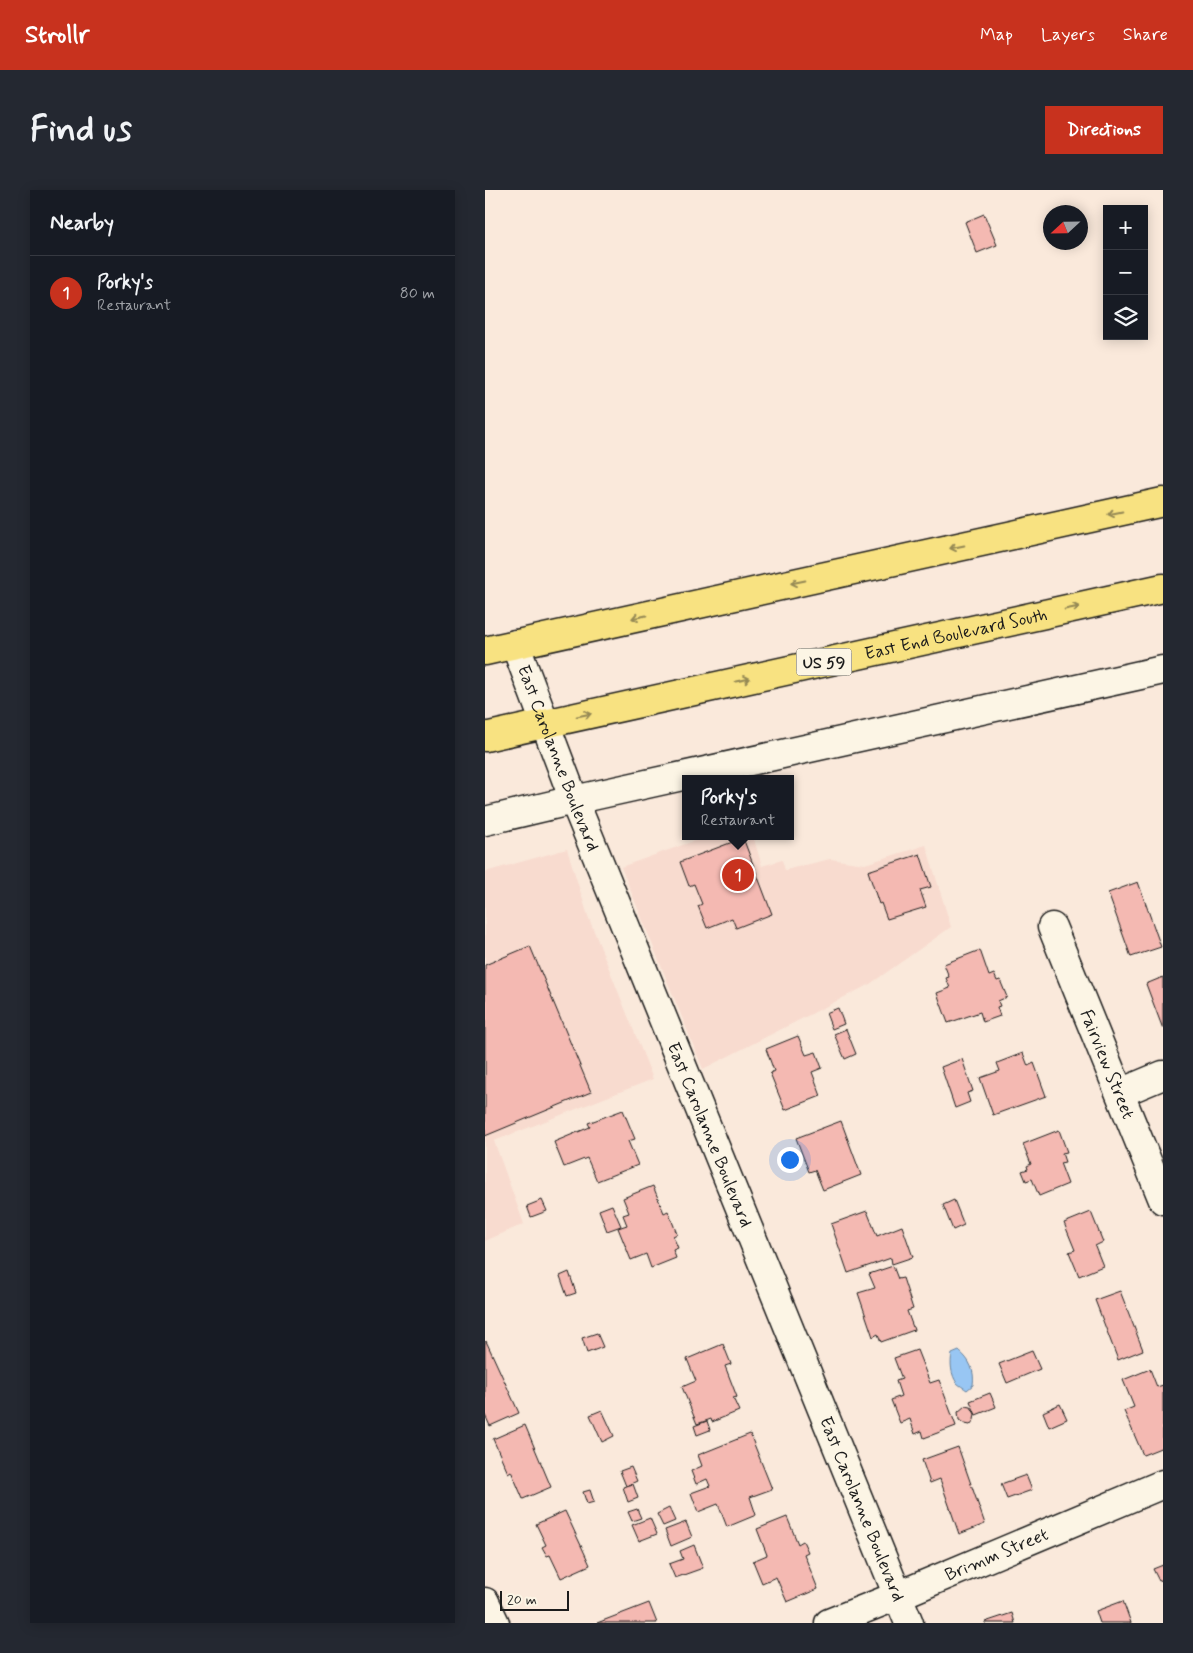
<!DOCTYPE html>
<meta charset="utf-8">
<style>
body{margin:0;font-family:Mynerve,sans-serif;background:#242831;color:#f1f3f6}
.controls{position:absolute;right:15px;top:15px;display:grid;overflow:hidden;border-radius:0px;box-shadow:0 2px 12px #0003}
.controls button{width:45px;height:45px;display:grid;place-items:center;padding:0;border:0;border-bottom:1px solid #363941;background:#171b24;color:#f1f3f6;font:25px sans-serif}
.compass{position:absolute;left:558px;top:15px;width:45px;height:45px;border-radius:50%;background:#171b24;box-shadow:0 2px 12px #0003;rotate:248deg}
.scale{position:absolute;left:15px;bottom:12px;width:69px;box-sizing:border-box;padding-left:5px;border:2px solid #1c1c1c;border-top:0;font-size:14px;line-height:18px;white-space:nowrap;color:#1c1c1c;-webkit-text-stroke:4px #fcf5e5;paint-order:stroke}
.you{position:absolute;left:304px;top:969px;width:18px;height:18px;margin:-12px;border:4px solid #fff;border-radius:50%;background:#1a73e8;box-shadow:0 0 0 8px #1a73e833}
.badge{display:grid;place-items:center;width:32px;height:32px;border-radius:50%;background:#c8321e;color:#fff;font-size:16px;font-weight:700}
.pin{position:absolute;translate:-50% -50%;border:2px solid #fff;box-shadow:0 1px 5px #0006}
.popup{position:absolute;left:197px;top:585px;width:112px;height:65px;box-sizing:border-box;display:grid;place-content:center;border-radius:0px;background:#171b24;filter:drop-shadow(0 1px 4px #0005);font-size:16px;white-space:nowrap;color:#9ea1a6}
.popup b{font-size:19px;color:#f1f3f6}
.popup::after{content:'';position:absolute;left:50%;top:100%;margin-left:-10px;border:10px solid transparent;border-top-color:#171b24}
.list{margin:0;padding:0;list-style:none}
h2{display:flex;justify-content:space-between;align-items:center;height:65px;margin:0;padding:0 20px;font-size:21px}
h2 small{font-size:16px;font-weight:400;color:#9ea1a6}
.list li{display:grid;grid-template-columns:32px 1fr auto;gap:15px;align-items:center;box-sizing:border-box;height:75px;padding:0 20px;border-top:1px solid #363941}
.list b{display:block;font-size:19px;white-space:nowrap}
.list p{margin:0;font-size:16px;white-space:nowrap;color:#9ea1a6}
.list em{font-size:16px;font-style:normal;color:#9ea1a6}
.icon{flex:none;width:28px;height:28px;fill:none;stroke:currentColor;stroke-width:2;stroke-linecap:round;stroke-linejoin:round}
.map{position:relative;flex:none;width:678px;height:1433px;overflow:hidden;border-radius:0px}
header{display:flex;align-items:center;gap:30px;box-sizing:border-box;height:70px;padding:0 25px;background:#c8321e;color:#fff}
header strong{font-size:24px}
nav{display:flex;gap:28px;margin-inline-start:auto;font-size:18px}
.intro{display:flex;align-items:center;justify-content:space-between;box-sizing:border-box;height:120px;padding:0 30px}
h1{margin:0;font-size:35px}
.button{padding:12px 22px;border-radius:0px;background:#c8321e;color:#fff;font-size:18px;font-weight:700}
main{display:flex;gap:30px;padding:0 30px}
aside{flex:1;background:#171b24;border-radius:0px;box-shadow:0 2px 12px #0003}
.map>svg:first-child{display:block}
.built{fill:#f8dbcf}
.water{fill:#98c6f3;stroke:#66829d}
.building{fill:#f4b9b2;stroke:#1c1c1c}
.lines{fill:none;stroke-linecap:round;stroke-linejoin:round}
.minor-casing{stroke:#1c1c1c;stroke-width:31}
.highway-casing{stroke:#1c1c1c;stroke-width:31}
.minor{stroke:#fcf5e5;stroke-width:28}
.highway{stroke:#f8e281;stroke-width:28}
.oneway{stroke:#958954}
.labels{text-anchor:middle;stroke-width:4;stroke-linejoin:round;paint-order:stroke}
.shield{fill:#fcf5e5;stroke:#5f5d58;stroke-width:1}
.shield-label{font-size:16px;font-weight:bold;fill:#1c1c1c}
.street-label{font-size:18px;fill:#1c1c1c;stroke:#fcf5e5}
</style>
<header>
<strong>Strollr</strong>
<nav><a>Map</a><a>Layers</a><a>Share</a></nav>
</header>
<div class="intro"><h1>Find us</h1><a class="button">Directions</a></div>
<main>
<aside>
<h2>Nearby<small></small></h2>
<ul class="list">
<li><span class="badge">1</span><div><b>Porky's</b><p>Restaurant</p></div><em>80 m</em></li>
</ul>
</aside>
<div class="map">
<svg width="678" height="1433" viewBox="0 0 678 1433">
<rect width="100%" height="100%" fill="#fae9db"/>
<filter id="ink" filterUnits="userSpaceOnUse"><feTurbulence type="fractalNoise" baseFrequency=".02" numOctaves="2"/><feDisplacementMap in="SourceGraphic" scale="10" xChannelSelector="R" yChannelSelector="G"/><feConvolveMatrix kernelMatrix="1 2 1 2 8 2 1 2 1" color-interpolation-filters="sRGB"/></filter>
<g filter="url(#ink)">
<path class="built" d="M223 646H268L277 676 297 670 300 680 345 669 380 674 441 655 466 737 385 794 218 879 136 677Z
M82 659 103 726 168 889 9 951 39 1034 0 1051V682Z"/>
<path class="water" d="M474 1161C485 1170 490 1181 488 1195L482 1200C479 1198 474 1195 472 1193 466 1185 465 1173 467 1164Z"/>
<path class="building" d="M499 24 512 55 492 63 480 32Z
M258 648 287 724 251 738 247 728 222 738 213 716 217 714 209 694 204 696 195 672Z
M435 664 446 697 435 700 441 717 402 729 396 713 394 714 383 681Z
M653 692 676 757 646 767 623 703Z
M45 756 106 902 0 946V775Z
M495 760 504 786 509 784 512 791 515 790 522 807 513 811 515 816 512 817 515 826 498 832 495 822 463 833 452 803 465 798 461 788 464 787 459 774Z
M678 787V839L661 794Z
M353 818 359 834 347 839 341 823Z
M361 839 371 864 360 869 349 844Z
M313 846 321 865 331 862 337 878 327 882 336 906 300 920 285 883 289 881 281 859Z
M538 863 543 876 549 873 561 906 508 925 495 888 515 881 512 873Z
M477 869 488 901 482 903 485 912 470 918 456 877Z
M138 920 150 949 143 951 153 975 112 991 102 968 79 977 69 952 105 937 103 933Z
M356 931 376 985 338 1000 330 980 324 982 311 948Z
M574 940 582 962 577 963 580 972 575 973 583 994 554 1006 547 989 541 991 537 981 543 979 542 976 546 974 538 954Z
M168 996 179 1023 183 1021 192 1044 188 1046 193 1058 188 1060 191 1068 166 1078 161 1064 146 1070 133 1038 142 1035 138 1025 144 1023 138 1008Z
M57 1010 62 1021 46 1027 42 1016Z
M469 1010 479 1035 468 1040 458 1015Z
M127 1015 136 1036 122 1041 114 1020Z
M382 1021 392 1046 417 1036 428 1067 407 1074 406 1068 363 1083 346 1034Z
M606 1022 618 1052 610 1056 618 1076 594 1086 584 1062 590 1060 579 1033Z
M408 1076 413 1089 418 1088 428 1119 422 1121 429 1140 396 1152 393 1144 388 1147 373 1103 390 1098 384 1084Z
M84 1082 91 1103 82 1106 75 1086Z
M635 1101 658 1160 633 1170 610 1110Z
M112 1143 118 1157 102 1163 97 1148Z
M1 1151 34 1223 5 1236 0 1225V1152Z
M238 1154 246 1174 240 1176 252 1207 248 1208 254 1221 227 1232 226 1229 212 1234 197 1197 211 1191 202 1169Z
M432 1160 445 1193 454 1190 471 1236 439 1248 437 1241 430 1244 425 1229 415 1233 406 1210 416 1206 411 1191 417 1189 409 1168Z
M547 1161 555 1179 522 1193 514 1174Z
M665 1179 672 1197 678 1195V1257L658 1265 639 1221 649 1217 638 1190Z
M505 1203 511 1217 491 1225 485 1211Z
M575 1214 582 1229 564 1237 558 1222Z
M480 1216 486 1217 490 1224 489 1230 485 1235 480 1234 474 1230 473 1222Z
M117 1220 129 1246 117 1252 105 1225Z
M222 1231 225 1240 212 1245 209 1236Z
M40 1235 66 1297 38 1309 26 1281 23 1283 8 1249Z
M265 1244 287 1299 265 1307 271 1325 242 1337 233 1314 213 1322 206 1303 225 1296 222 1289 211 1294 206 1281 217 1276 213 1265Z
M473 1257 500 1334 474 1344 455 1289 445 1293 437 1270Z
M146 1277 152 1291 141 1296 135 1281Z
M541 1285 547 1300 522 1309 516 1294Z
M148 1294 153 1308 143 1312 138 1297Z
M105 1300 109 1312 102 1314 98 1302Z
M184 1318 190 1331 178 1336 172 1324Z
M152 1319 156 1328 147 1331 143 1322Z
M80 1321 105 1375 76 1388 65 1365 62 1366 57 1357 61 1355 51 1334Z
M302 1327 313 1354 318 1351 323 1362 319 1364 333 1399 302 1412 291 1387 277 1393 268 1371 282 1365 272 1339Z
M165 1328 172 1344 154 1351 147 1335Z
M201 1332 207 1347 186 1356 180 1340Z
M209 1355 218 1378 190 1388 184 1374 198 1369 195 1361Z
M678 1375V1389L674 1391 668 1379Z
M638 1411 646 1433H615L611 1421Z
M164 1413 172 1433H112Z
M527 1423 530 1433H500V1432Z"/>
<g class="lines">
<g class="minor-casing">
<g id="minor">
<path id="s1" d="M30 454 89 610 424 1433"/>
<path d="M0 631 89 610 678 480"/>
<path id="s2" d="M567 737 678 1010"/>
<path d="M635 903 678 885"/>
<path d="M0 1412 10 1433"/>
<path id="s3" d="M344 1433 412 1406 678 1294"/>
</g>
</g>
<g class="highway-casing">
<g id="highway">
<path d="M0 461 678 312"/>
<path id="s4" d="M0 547 678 398"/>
</g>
</g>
<use href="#minor" class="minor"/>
<use href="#highway" class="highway"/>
</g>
<defs><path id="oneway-shaft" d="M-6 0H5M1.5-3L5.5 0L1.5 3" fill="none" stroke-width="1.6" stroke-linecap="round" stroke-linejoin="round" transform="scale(1.25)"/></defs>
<g class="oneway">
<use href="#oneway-shaft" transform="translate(630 323) rotate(168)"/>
<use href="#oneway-shaft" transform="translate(472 357) rotate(168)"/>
<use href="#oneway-shaft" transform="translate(313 392) rotate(168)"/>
<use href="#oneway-shaft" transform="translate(587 418) rotate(-12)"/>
<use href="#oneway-shaft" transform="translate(154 427) rotate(168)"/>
<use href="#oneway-shaft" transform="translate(258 490) rotate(-12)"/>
<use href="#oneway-shaft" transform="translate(99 525) rotate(-12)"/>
</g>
</g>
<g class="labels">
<rect class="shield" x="311.5" y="458.5" width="55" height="27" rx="4"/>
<g class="shield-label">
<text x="339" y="478">US 59</text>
</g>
<g class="street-label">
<text dy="6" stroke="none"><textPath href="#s4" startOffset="482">East End Boulevard South</textPath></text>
<text dy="6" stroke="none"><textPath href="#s1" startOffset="122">East Carolanne Boulevard</textPath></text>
<text dy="6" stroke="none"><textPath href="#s2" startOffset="148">Fairview Street</textPath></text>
<text dy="6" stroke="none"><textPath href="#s1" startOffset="528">East Carolanne Boulevard</textPath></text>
<text dy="6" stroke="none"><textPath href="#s1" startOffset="932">East Carolanne Boulevard</textPath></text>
<text dy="6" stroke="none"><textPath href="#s3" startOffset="181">Brimm Street</textPath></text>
</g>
</g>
</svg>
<div class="controls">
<button>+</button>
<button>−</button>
<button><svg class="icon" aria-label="layers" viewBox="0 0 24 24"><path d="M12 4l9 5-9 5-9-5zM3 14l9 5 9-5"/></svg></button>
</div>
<svg class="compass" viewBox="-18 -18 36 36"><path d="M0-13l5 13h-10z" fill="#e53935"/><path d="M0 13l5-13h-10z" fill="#9ea1a6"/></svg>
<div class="scale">20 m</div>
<div class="you"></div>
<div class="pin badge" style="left:253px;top:685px">1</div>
<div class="popup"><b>Porky's</b>Restaurant</div>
</div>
</main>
